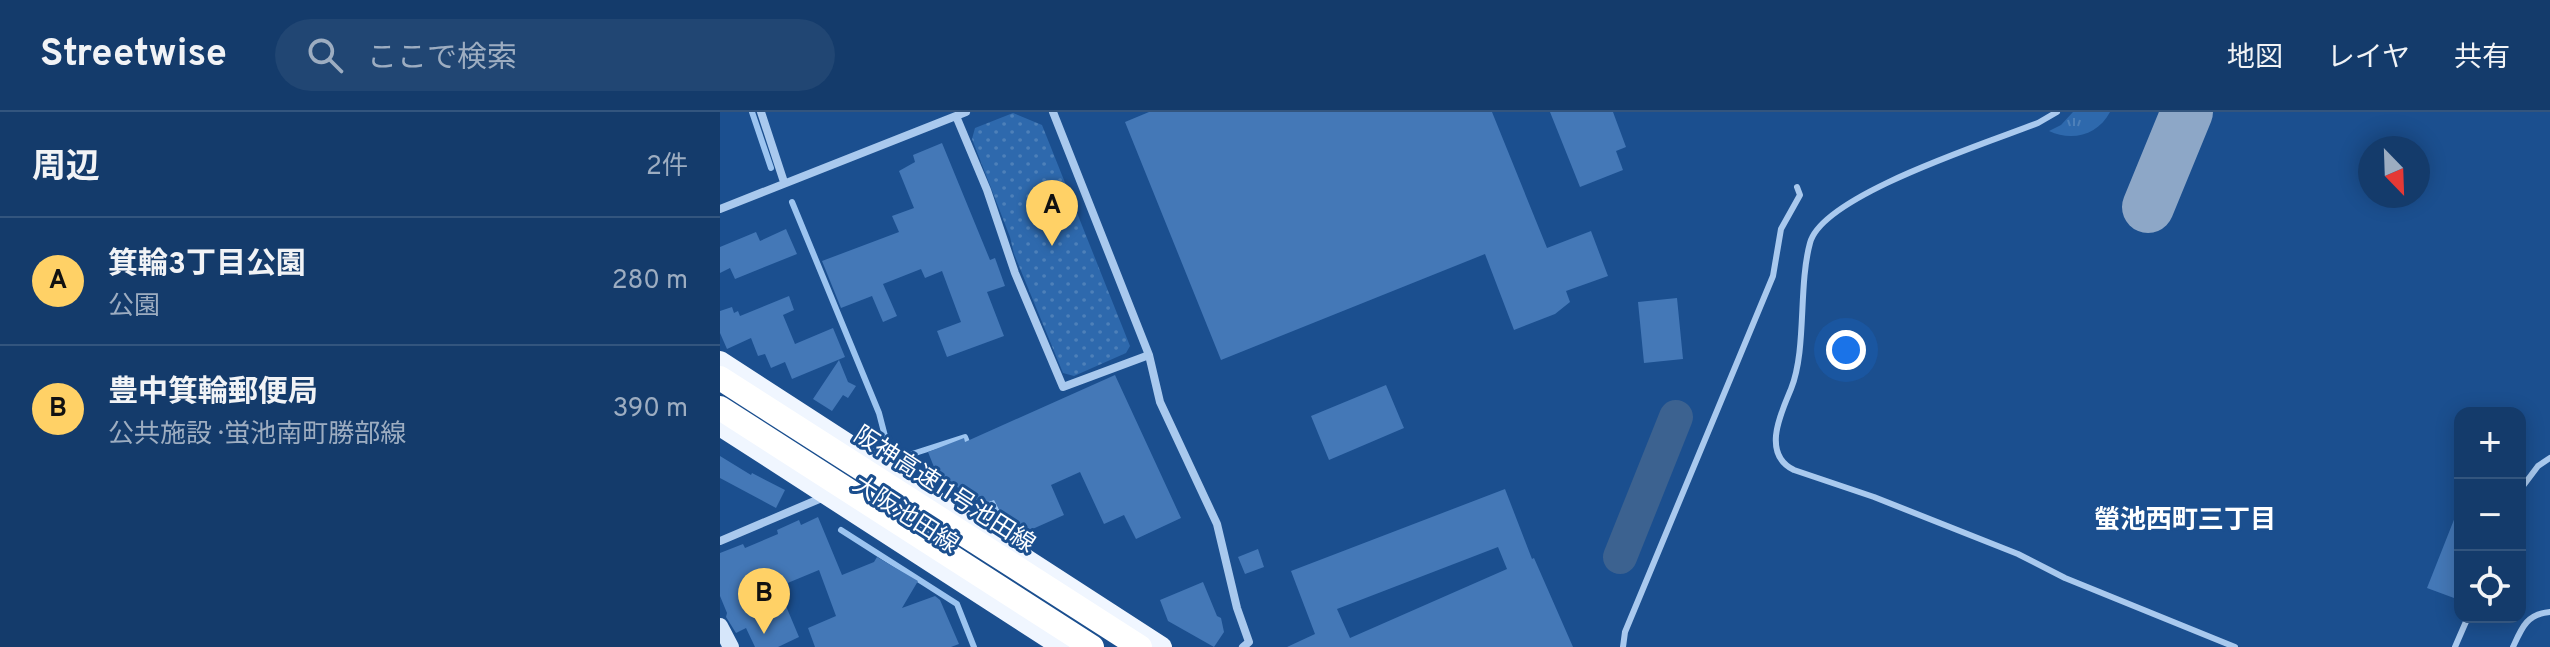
<!DOCTYPE html>
<html lang="ja">
<meta charset="utf-8">
<style>
body{margin:0;font-family:Overpass,"Noto Sans JP",sans-serif;background:#214673;color:#f1f3f6}
.controls{position:absolute;right:24px;bottom:24px;display:grid;overflow:hidden;border-radius:16px;box-shadow:0 4px 20px #0003}
.controls button{width:72px;height:72px;display:grid;place-items:center;padding:0;border:0;border-bottom:2px solid #33557e;background:#143b6b;color:#f1f3f6;font:40px sans-serif}
.compass{position:absolute;left:1638px;top:24px;width:72px;height:72px;border-radius:50%;background:#143b6b;box-shadow:0 4px 20px #0003;rotate:157deg}
.you{position:absolute;left:1126px;top:238px;width:28px;height:28px;margin:-20px;border:6px solid #fff;border-radius:50%;background:#1a73e8;box-shadow:0 0 0 12px #1a73e833}
.badge{display:grid;place-items:center;width:52px;height:52px;border-radius:50%;background:#ffd166;color:#111;font-size:26px;font-weight:700}
.pin{position:absolute;translate:-50% -66px;filter:drop-shadow(0 2px 4px #0008)}
.pin::after{content:'';position:absolute;top:42px;width:28px;height:24px;background:inherit;clip-path:polygon(0 0,100% 0,50% 100%)}
.list{margin:0;padding:0;list-style:none}
h2{display:flex;justify-content:space-between;align-items:center;height:104px;margin:0;padding:0 32px;font-size:34px}
h2 small{font-size:26px;font-weight:400;color:#9dadc1}
.list li{display:grid;grid-template-columns:52px 1fr auto;gap:24px;align-items:center;box-sizing:border-box;height:128px;padding:0 32px;border-top:2px solid #33557e}
.list b{display:block;font-size:30px;white-space:nowrap}
.list p{margin:0;font-size:26px;white-space:nowrap;color:#9dadc1}
.list em{font-size:26px;font-style:normal;color:#9dadc1}
.icon{flex:none;width:44px;height:44px;fill:none;stroke:currentColor;stroke-width:2;stroke-linecap:round;stroke-linejoin:round}
.map{position:relative;flex:none;width:1830px;height:535px;overflow:hidden}
header{display:flex;align-items:center;gap:48px;box-sizing:border-box;height:112px;padding:0 40px;background:#143b6b;border-bottom:2px solid #33557e}
header strong{font-size:38px}
nav{display:flex;gap:44px;margin-inline-start:auto;font-size:28px}
.search{width:560px;height:72px;background:#214673;display:flex;align-items:center;gap:20px;box-sizing:border-box;padding:0 28px;border-radius:44px;color:#9dadc1;font-size:30px}
main{display:flex}
aside{flex:1;background:#143b6b}
.map>svg:first-child{display:block}
.grass{fill:url(#grass-tufts)}
.park{fill:url(#park-dots)}
.lines{fill:none;stroke-linecap:round;stroke-linejoin:round}
.stream{stroke:#9cc4f0;stroke-width:6}
.river{stroke:#3c6290;stroke-width:34}
.taxiway{stroke:#8da7c7;stroke-width:52}
.building{fill:#4478b7;fill-rule:evenodd}
.lane{stroke:#a9c9ee;stroke-width:6}
.street{stroke:#a9c9ee;stroke-width:8}
.secondary{stroke:#d6e6fa;stroke-width:16}
.primary{stroke:#f0f6ff;stroke-width:20}
.highway{stroke:#fff;stroke-width:24}
.labels{text-anchor:middle;stroke-width:6;stroke-linejoin:round;paint-order:stroke}
.street-label{font-size:24px;fill:#fff;stroke:#1b4f8f}
.neighbourhood-label{font-size:26px;font-weight:bold;fill:#fff;stroke:#1b4f8f}
</style>
<header>
<strong>Streetwise</strong>
<div class="search"><svg class="icon" aria-label="search" viewBox="0 0 24 24"><circle cx="10" cy="10" r="6"/><path d="M15 15l6 6"/></svg>ここで検索</div>
<nav><a>地図</a><a>レイヤ</a><a>共有</a></nav>
</header>
<main>
<aside>
<h2>周辺<small>2件</small></h2>
<ul class="list">
<li><span class="badge">A</span><div><b>箕輪3丁目公園</b><p>公園</p></div><em>280 m</em></li>
<li><span class="badge">B</span><div><b>豊中箕輪郵便局</b><p>公共施設 · 蛍池南町勝部線</p></div><em>390 m</em></li>
</ul>
</aside>
<div class="map">
<svg width="1830" height="535" viewBox="0 0 1830 535">
<defs>
<pattern id="grass-tufts" width="24" height="20" patternUnits="userSpaceOnUse" patternTransform="scale(2)"><rect width="24" height="20" fill="#2e69ad"/><path d="M3 7l-1-3M5 7V3M7 7l1-3M15 17l-1-3M17 17v-4M19 17l1-3" fill="none" stroke="#4d80b9"/></pattern>
<pattern id="park-dots" width="8" height="8" patternUnits="userSpaceOnUse" patternTransform="scale(2)"><rect width="8" height="8" fill="#2e69ad"/><path d="M2 2h.1M6 6h.1" fill="none" stroke="#4d80b9" stroke-width="1.8" stroke-linecap="round"/></pattern>
</defs>
<rect width="100%" height="100%" fill="#1b4f8f"/>
<path class="grass" d="M1353 0H1390C1378 23 1352 30 1329 19L1341 13Z"/>
<path class="park" d="M293 1 322 13 410 234 406 241 354 264 343 261 294 142 290 125 252 27 255 16Z"/>
<g class="lines">
<path class="stream" d="M32 0 51 56
M72 90 159 301 166 328
M189 343 245 325 249 335
M269 382 277 400
M121 418 237 492 254 535"/>
<path class="river" d="M900 445 956 305"/>
<path class="taxiway" d="M1428 95 1467 0"/>
</g>
<path class="building" d="M429 0H772L827 136 871 119 888 164 846 179 850 190 835 202 794 218 765 142 501 248 405 10Z
M830 0H893L906 35 896 39 903 58 860 75Z
M222 31 270 148 275 146 285 174 267 180 284 224 227 245 217 219 241 210 222 159 205 166 201 157 163 172 177 204 163 210 152 184 121 196 102 149 179 120 172 104 194 96 179 59 195 50 193 43Z
M66 117 77 142 15 167 10 156 0 161V135L36 120 40 129Z
M69 184 74 198 63 203 75 232 113 216 125 245 72 267 65 250 51 256 45 242 38 244 31 226 7 237 0 221V199L12 195 14 201 18 199 20 204Z
M957 186 963 247 924 251 918 190Z
M119 248 128 270 136 274 128 286 123 283 112 299 93 287Z
M395 263 461 406 416 427 404 403 384 412 360 360 331 373 344 403 308 419 281 401 274 388 263 392 222 365 217 354 214 355 208 340 244 326 245 330Z
M666 273 684 316 609 348 591 304Z
M0 344 31 363 32 361 65 378 56 396 0 366Z
M785 377 812 447 814 446 853 535H567L595 522 571 459ZM778 435 787 457 630 526 617 497Z
M1739 395 1740 472 1734 486 1707 476Z
M98 405 122 463 154 450 157 445 198 469 182 496 215 484 220 488 239 532 231 535H95L88 516 116 504 99 458 58 475 79 525 58 535H35L26 516 16 521 6 505 7 501 0 484V441L23 432 25 436 58 422 57 418 79 408 81 413Z
M538 437 544 455 525 462 518 445Z
M483 470 497 504 501 506 504 520 494 535 448 509 440 488Z"/>
<g class="lines">
<path class="lane" d="M1337 0 1318 11C1270 30 1102 83 1090 131 1078 175 1087 237 1071 277 1061 301 1041 342 1074 358L1154 385 1298 442 1345 466 1515 535
M1800 378 1818 354 1830 346
M903 535 905 520 1053 164 1061 117 1080 83 1077 75
M1735 535 1748 505
M1793 535C1802 515 1807 502 1830 500"/>
<path class="street" d="M41 0 64 70
M333 0 429 243 440 290 497 412 517 496 529 530 523 535
M236 4 267 78 295 161 343 275 429 243
M0 97 246 0
M0 429 104 385"/>
<path class="secondary" d="M0 514 11 535"/>
<path class="primary" d="M0 249 442 535
M0 314 342 535"/>
<path class="highway" d="M0 266 420 535
M0 296 372 535"/>
</g>
<g class="labels">
<g class="street-label">
<text transform="translate(225 377) rotate(33)" y="8">阪神高速11号池田線</text>
<text transform="translate(186 402) rotate(33)" y="8">大阪池田線</text>
</g>
<g class="neighbourhood-label">
<text x="1465" y="416">螢池西町三丁目</text>
</g>
</g>
</svg>
<div class="controls">
<button>+</button>
<button>−</button>
<button><svg class="icon" aria-label="locate" viewBox="0 0 24 24"><circle cx="12" cy="12" r="6"/><path d="M12 2v4M12 18v4M2 12h4M18 12h4"/></svg></button>
</div>
<svg class="compass" viewBox="-18 -18 36 36"><path d="M0-13l5 13h-10z" fill="#e53935"/><path d="M0 13l5-13h-10z" fill="#9dadc1"/></svg>
<div class="you"></div>
<div class="pin badge" style="left:332px;top:134px">A</div>
<div class="pin badge" style="left:44px;top:522px">B</div>
</div>
</main>
